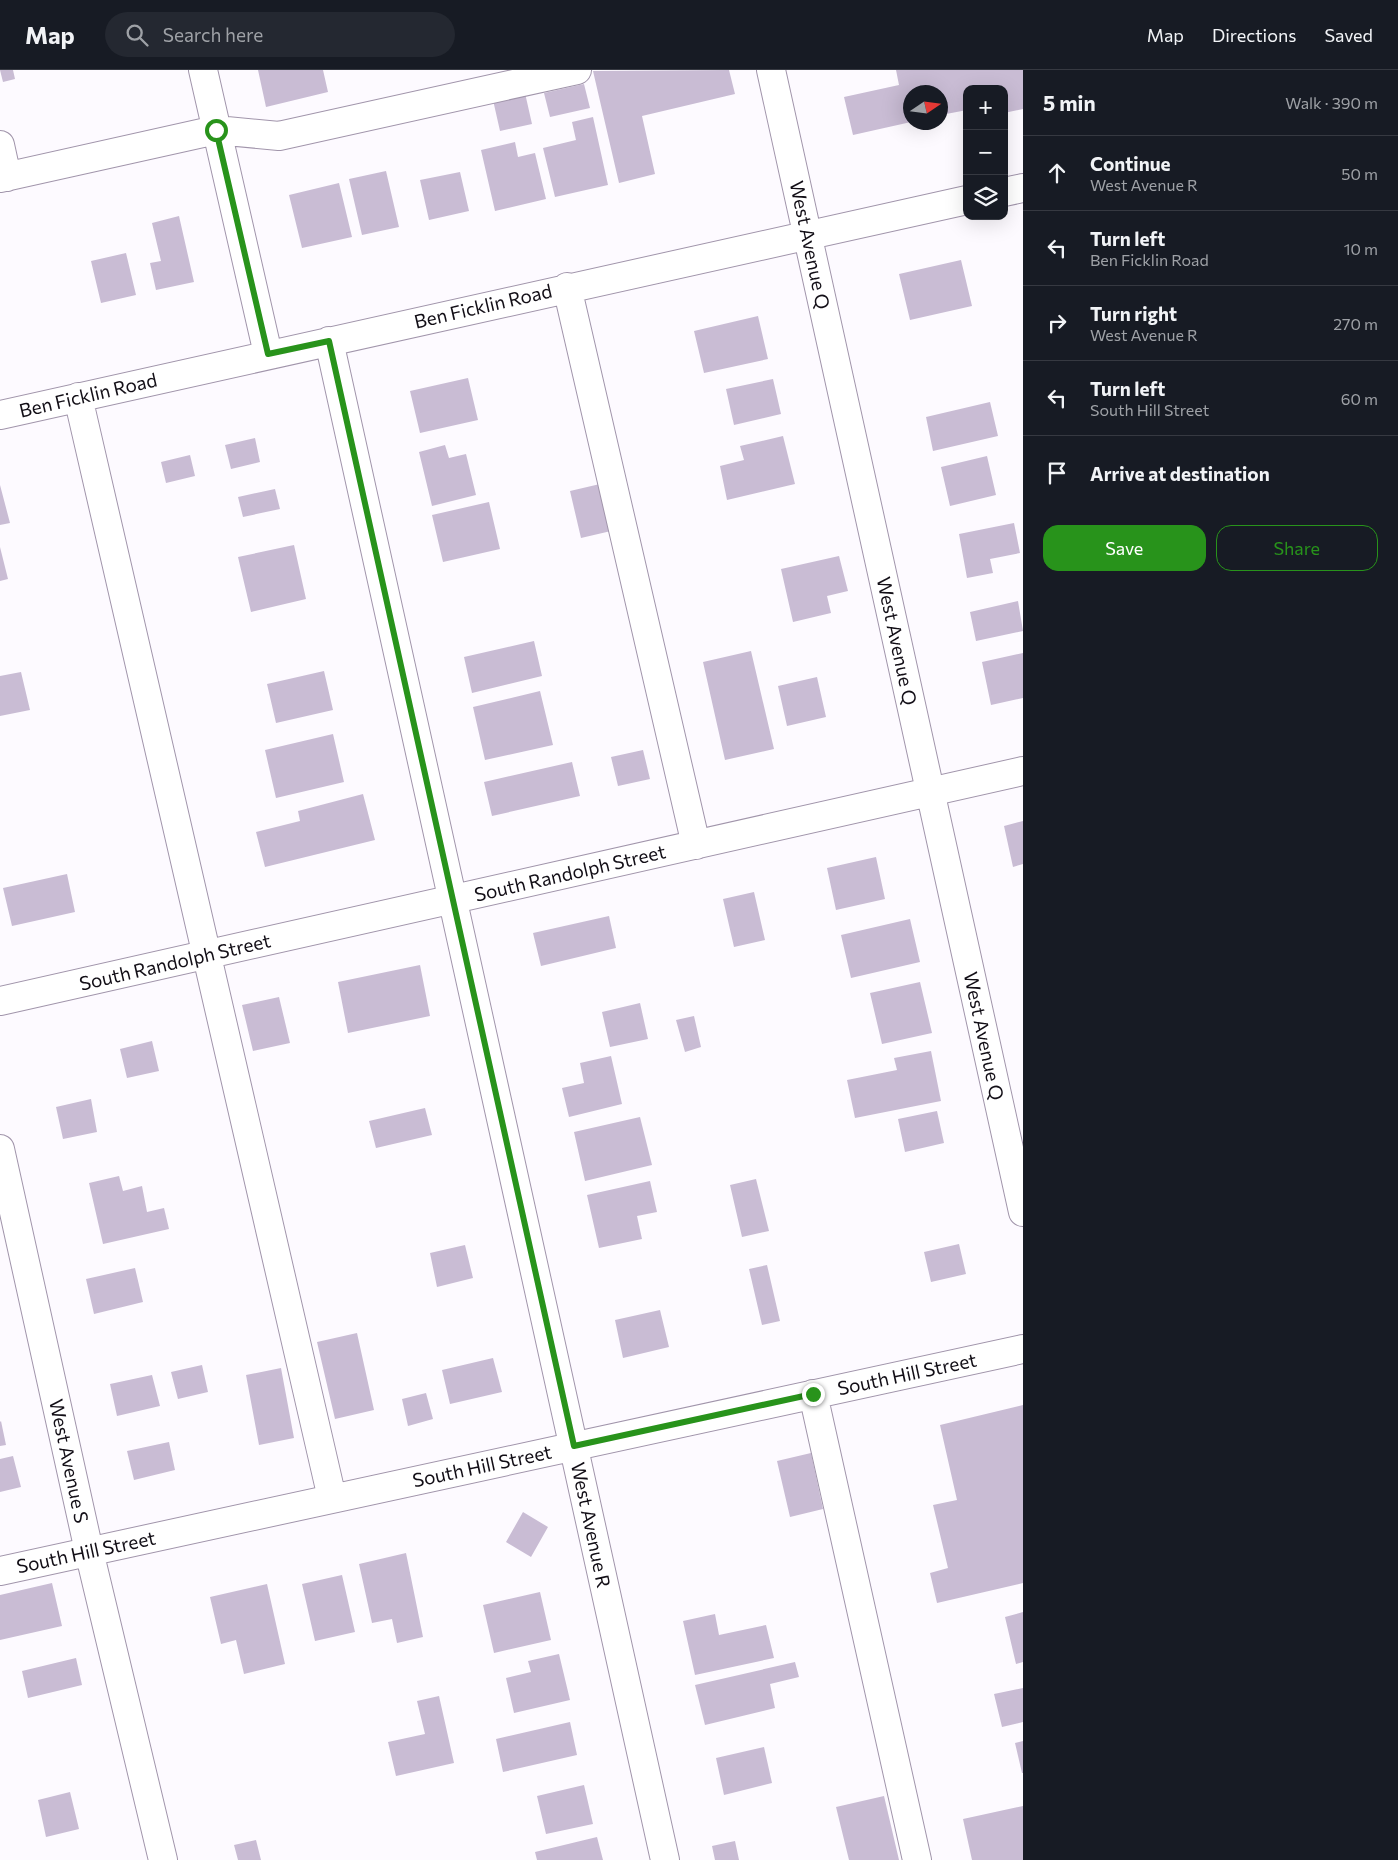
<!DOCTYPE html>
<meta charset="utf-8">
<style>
body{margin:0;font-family:Commissioner,sans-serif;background:#242831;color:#f1f3f6}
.controls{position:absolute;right:15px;top:15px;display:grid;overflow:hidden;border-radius:10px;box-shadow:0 5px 20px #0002}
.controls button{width:45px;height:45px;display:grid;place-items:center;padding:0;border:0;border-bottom:1px solid #363941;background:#171b24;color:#f1f3f6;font:25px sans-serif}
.compass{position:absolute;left:903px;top:15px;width:45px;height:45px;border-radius:50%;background:#171b24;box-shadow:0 5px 20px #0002;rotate:77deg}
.stop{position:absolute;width:15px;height:15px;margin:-11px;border:4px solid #28931b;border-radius:50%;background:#fff}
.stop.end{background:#28931b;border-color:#fff;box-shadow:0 1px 5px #0008}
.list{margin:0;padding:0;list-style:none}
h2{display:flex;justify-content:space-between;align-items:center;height:65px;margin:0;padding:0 20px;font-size:21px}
h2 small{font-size:16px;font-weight:400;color:#9ea1a6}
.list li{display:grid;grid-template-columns:32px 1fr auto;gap:15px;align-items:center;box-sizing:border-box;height:75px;padding:0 20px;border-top:1px solid #363941}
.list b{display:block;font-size:19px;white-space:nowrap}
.list p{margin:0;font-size:16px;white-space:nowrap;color:#9ea1a6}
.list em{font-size:16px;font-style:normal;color:#9ea1a6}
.actions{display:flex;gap:10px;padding:15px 20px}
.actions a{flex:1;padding:11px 0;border:1px solid #28931b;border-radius:15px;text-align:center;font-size:18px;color:#28931b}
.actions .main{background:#28931b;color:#fff}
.icon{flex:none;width:28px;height:28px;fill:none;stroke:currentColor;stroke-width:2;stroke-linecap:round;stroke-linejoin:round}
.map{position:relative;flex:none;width:1023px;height:1790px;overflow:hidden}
header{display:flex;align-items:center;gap:30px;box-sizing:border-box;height:70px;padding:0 25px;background:#171b24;border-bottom:1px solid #363941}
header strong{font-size:24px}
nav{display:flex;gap:28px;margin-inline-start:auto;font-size:18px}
.search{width:350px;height:45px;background:#242831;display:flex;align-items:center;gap:12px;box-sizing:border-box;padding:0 18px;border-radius:28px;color:#9ea1a6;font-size:19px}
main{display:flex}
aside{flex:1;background:#171b24}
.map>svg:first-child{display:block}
.building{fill:#c9bcd4}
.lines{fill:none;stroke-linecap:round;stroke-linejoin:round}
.minor-casing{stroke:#a195ab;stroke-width:30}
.minor{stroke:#fff;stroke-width:28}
.route{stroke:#28931b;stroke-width:6}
.labels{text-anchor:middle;stroke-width:4.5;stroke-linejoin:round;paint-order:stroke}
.street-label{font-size:19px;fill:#120e16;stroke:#fff}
</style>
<header>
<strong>Map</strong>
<div class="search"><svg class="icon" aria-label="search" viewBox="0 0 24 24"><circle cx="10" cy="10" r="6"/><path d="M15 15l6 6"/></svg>Search here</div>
<nav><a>Map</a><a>Directions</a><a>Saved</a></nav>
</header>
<main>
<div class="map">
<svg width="1023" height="1790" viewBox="0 0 1023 1790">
<rect width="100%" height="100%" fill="#fdfaff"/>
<path class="building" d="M0 0H13L15 9 3 12Z
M258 0H323L328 22 266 37Z
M729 0 735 24 642 46 655 104 619 113 593 1Z
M896 0H1023V39L1004 43V19H967V40L941 45V22H911V52L853 65 844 27 899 15Z
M584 14 590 38 550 47 544 23Z
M525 23 532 54 500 61 493 30Z
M593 47 608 115 555 127 543 78 576 70 572 52Z
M515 72 518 87 535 83 546 129 495 141 481 80Z
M386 101 399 157 362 165 349 109Z
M460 102 469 141 429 150 420 110Z
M339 113 352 167 302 178 289 125Z
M179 146 194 212 156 220 150 193 161 191 152 153Z
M126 183 136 225 101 233 91 191Z
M961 190 972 236 910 250 899 204Z
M758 246 768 289 704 303 694 261Z
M468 308 478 350 420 363 410 321Z
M773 309 781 344 734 355 726 319Z
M990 332 998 366 933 381 926 347Z
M783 366 795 414 727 430 720 396 744 390 740 376Z
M255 368 260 392 231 399 225 375Z
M445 375 449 388 466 384 476 425 432 436 419 382Z
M190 385 195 406 166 413 161 392Z
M987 386 996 425 950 436 941 397Z
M600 414 611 461 581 468 570 421Z
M0 415 10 453 0 455Z
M275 419 280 439 243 447 238 427Z
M489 432 500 479 443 492 432 445Z
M1014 453 1020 483 990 489 993 503 967 508 959 464Z
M294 475 306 529 251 542 238 487Z
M0 477 8 509 0 511Z
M839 486 848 521 827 526 831 543 793 552 781 499Z
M1018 531 1023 561 976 571 970 542Z
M534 571 542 606 472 623 464 587Z
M751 581 774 679 725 690 703 592Z
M1023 583V628L991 635 982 592Z
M324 601 333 640 276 653 267 614Z
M21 602 30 640 0 646V606Z
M817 607 826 647 787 656 778 616Z
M540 621 553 675 485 690 473 637Z
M333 664 344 712 276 728 265 680Z
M643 680 650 709 618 716 611 687Z
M572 692 580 726 492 746 484 712Z
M363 724 375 770 265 797 256 762 300 751 298 741Z
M1023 751V794L1013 797 1004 756Z
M876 787 885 829 836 840 827 798Z
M67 804 75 842 12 856 3 818Z
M754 822 765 870 734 877 723 829Z
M609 846 616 878 541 896 533 863Z
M910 849 920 892 851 908 841 865Z
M420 895 430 946 348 963 338 912Z
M920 912 932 963 882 974 870 923Z
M279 927 290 973 253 981 242 935Z
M640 933 648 969 610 977 602 942Z
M694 946 701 977 685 982 676 950Z
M152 971 159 1001 127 1008 120 979Z
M931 981 941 1031 855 1048 847 1010 897 1000 894 988Z
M611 986 622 1034 569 1047 562 1018 584 1013 580 993Z
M91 1029 97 1062 63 1069 56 1037Z
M425 1038 432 1065 376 1078 369 1051Z
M937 1041 944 1073 905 1082 898 1049Z
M640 1047 652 1095 585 1111 574 1062Z
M119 1106 123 1121 142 1116 147 1142 164 1138 169 1159 103 1174 89 1113Z
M756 1109 769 1161 742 1167 730 1115Z
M650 1111 657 1142 637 1146 642 1169 599 1178 587 1125Z
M959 1174 966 1204 931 1212 924 1182Z
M465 1175 473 1208 437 1217 430 1183Z
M767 1195 780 1251 762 1255 749 1199Z
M135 1198 143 1232 94 1244 86 1209Z
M660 1240 669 1277 623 1288 615 1250Z
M357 1263 374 1340 335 1349 317 1272Z
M493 1288 502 1322 450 1334 442 1300Z
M202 1295 208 1322 178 1329 171 1302Z
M281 1298 294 1368 259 1375 246 1305Z
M152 1305 160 1336 117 1346 110 1314Z
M426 1323 433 1349 408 1356 402 1329Z
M1023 1335V1513L937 1533 930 1503 948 1498 933 1435 957 1430 940 1355Z
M1 1351 6 1375 0 1376V1352Z
M169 1372 175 1400 134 1410 127 1381Z
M811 1383 823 1439 790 1447 777 1391Z
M13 1386 21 1417 0 1422V1389Z
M523 1442 548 1457 531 1487 506 1472Z
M406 1483 423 1567 397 1573 392 1549 372 1553 359 1494Z
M342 1505 355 1562 315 1571 302 1514Z
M52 1513 62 1556 0 1570V1525Z
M267 1514 285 1594 244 1604 236 1570 221 1574 210 1527Z
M540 1522 551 1570 494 1583 483 1535Z
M1023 1542V1592L1016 1594 1005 1547Z
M715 1544 719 1565 766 1555 774 1588 695 1605 683 1551Z
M559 1584 570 1630 514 1643 506 1608 531 1602 528 1591Z
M76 1588 82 1615 28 1628 22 1601Z
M795 1592 799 1607 770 1614 775 1638 705 1655 695 1615Z
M1023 1618V1652L1002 1657 994 1624Z
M439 1626 454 1693 396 1706 388 1672 425 1664 417 1631Z
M570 1652 577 1685 503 1702 496 1669Z
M1023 1671V1703H1022L1015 1673Z
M764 1677 772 1713 724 1725 716 1688Z
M584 1715 593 1754 546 1764 537 1726Z
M70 1722 79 1759 46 1767 38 1730Z
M884 1726 899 1790H849L836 1737Z
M1023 1736V1790H972L963 1749Z
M597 1767 603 1790H537L535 1782Z
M256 1770 261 1790H238L234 1775Z
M735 1771 739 1790H715L712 1776Z"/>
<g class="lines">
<g class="minor-casing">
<path id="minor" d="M203 0 268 284
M771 0 1023 1142
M0 75 7 107
M0 108 216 60 279 66 577 0
M1004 122 1023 118
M567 217 696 775
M329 271 665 1790
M78 327 332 1428
M0 345 967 130
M0 931 1023 701
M0 1079 89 1481 163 1790
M813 1324 917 1790
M0 1501 1023 1279"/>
</g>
<use href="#minor" class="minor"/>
</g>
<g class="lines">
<path class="route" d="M216 60 268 284 329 271 574 1376 813 1324"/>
</g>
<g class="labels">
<g class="street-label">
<text transform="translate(810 175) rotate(78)" y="7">West Avenue Q</text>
<text transform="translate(483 236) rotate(-13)" y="7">Ben Ficklin Road</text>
<text transform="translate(88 325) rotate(-13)" y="7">Ben Ficklin Road</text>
<text transform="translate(897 571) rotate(78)" y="7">West Avenue Q</text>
<text transform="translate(570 803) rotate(-13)" y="7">South Randolph Street</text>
<text transform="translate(175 892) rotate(-13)" y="7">South Randolph Street</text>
<text transform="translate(984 966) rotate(78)" y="7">West Avenue Q</text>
<text transform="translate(907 1304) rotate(-12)" y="7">South Hill Street</text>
<text transform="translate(69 1391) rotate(78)" y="7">West Avenue S</text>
<text transform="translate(482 1396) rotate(-12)" y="7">South Hill Street</text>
<text transform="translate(591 1455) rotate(78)" y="7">West Avenue R</text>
<text transform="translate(86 1482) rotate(-12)" y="7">South Hill Street</text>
</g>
</g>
</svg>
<div class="controls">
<button>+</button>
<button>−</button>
<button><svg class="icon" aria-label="layers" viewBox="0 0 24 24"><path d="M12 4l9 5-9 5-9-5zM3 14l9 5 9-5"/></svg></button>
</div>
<svg class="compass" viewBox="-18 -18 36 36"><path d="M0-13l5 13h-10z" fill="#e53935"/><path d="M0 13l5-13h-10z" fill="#9ea1a6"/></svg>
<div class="stop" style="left:216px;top:60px"></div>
<div class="stop end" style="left:813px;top:1324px"></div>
</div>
<aside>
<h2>5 min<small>Walk · 390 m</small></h2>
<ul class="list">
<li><svg class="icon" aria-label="ahead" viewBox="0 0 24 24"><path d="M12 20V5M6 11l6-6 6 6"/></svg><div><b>Continue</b><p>West Avenue R</p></div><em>50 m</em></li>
<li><svg class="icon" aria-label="left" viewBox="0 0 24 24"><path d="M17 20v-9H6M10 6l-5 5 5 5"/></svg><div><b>Turn left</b><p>Ben Ficklin Road</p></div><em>10 m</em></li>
<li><svg class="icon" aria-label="right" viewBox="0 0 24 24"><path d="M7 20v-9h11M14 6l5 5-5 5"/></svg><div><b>Turn right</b><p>West Avenue R</p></div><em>270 m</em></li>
<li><svg class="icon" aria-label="left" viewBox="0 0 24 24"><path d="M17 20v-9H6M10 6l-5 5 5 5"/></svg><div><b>Turn left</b><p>South Hill Street</p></div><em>60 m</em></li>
<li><svg class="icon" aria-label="arrive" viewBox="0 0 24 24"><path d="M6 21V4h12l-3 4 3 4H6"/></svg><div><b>Arrive at destination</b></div></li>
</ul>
<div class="actions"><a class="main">Save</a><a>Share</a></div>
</aside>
</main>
